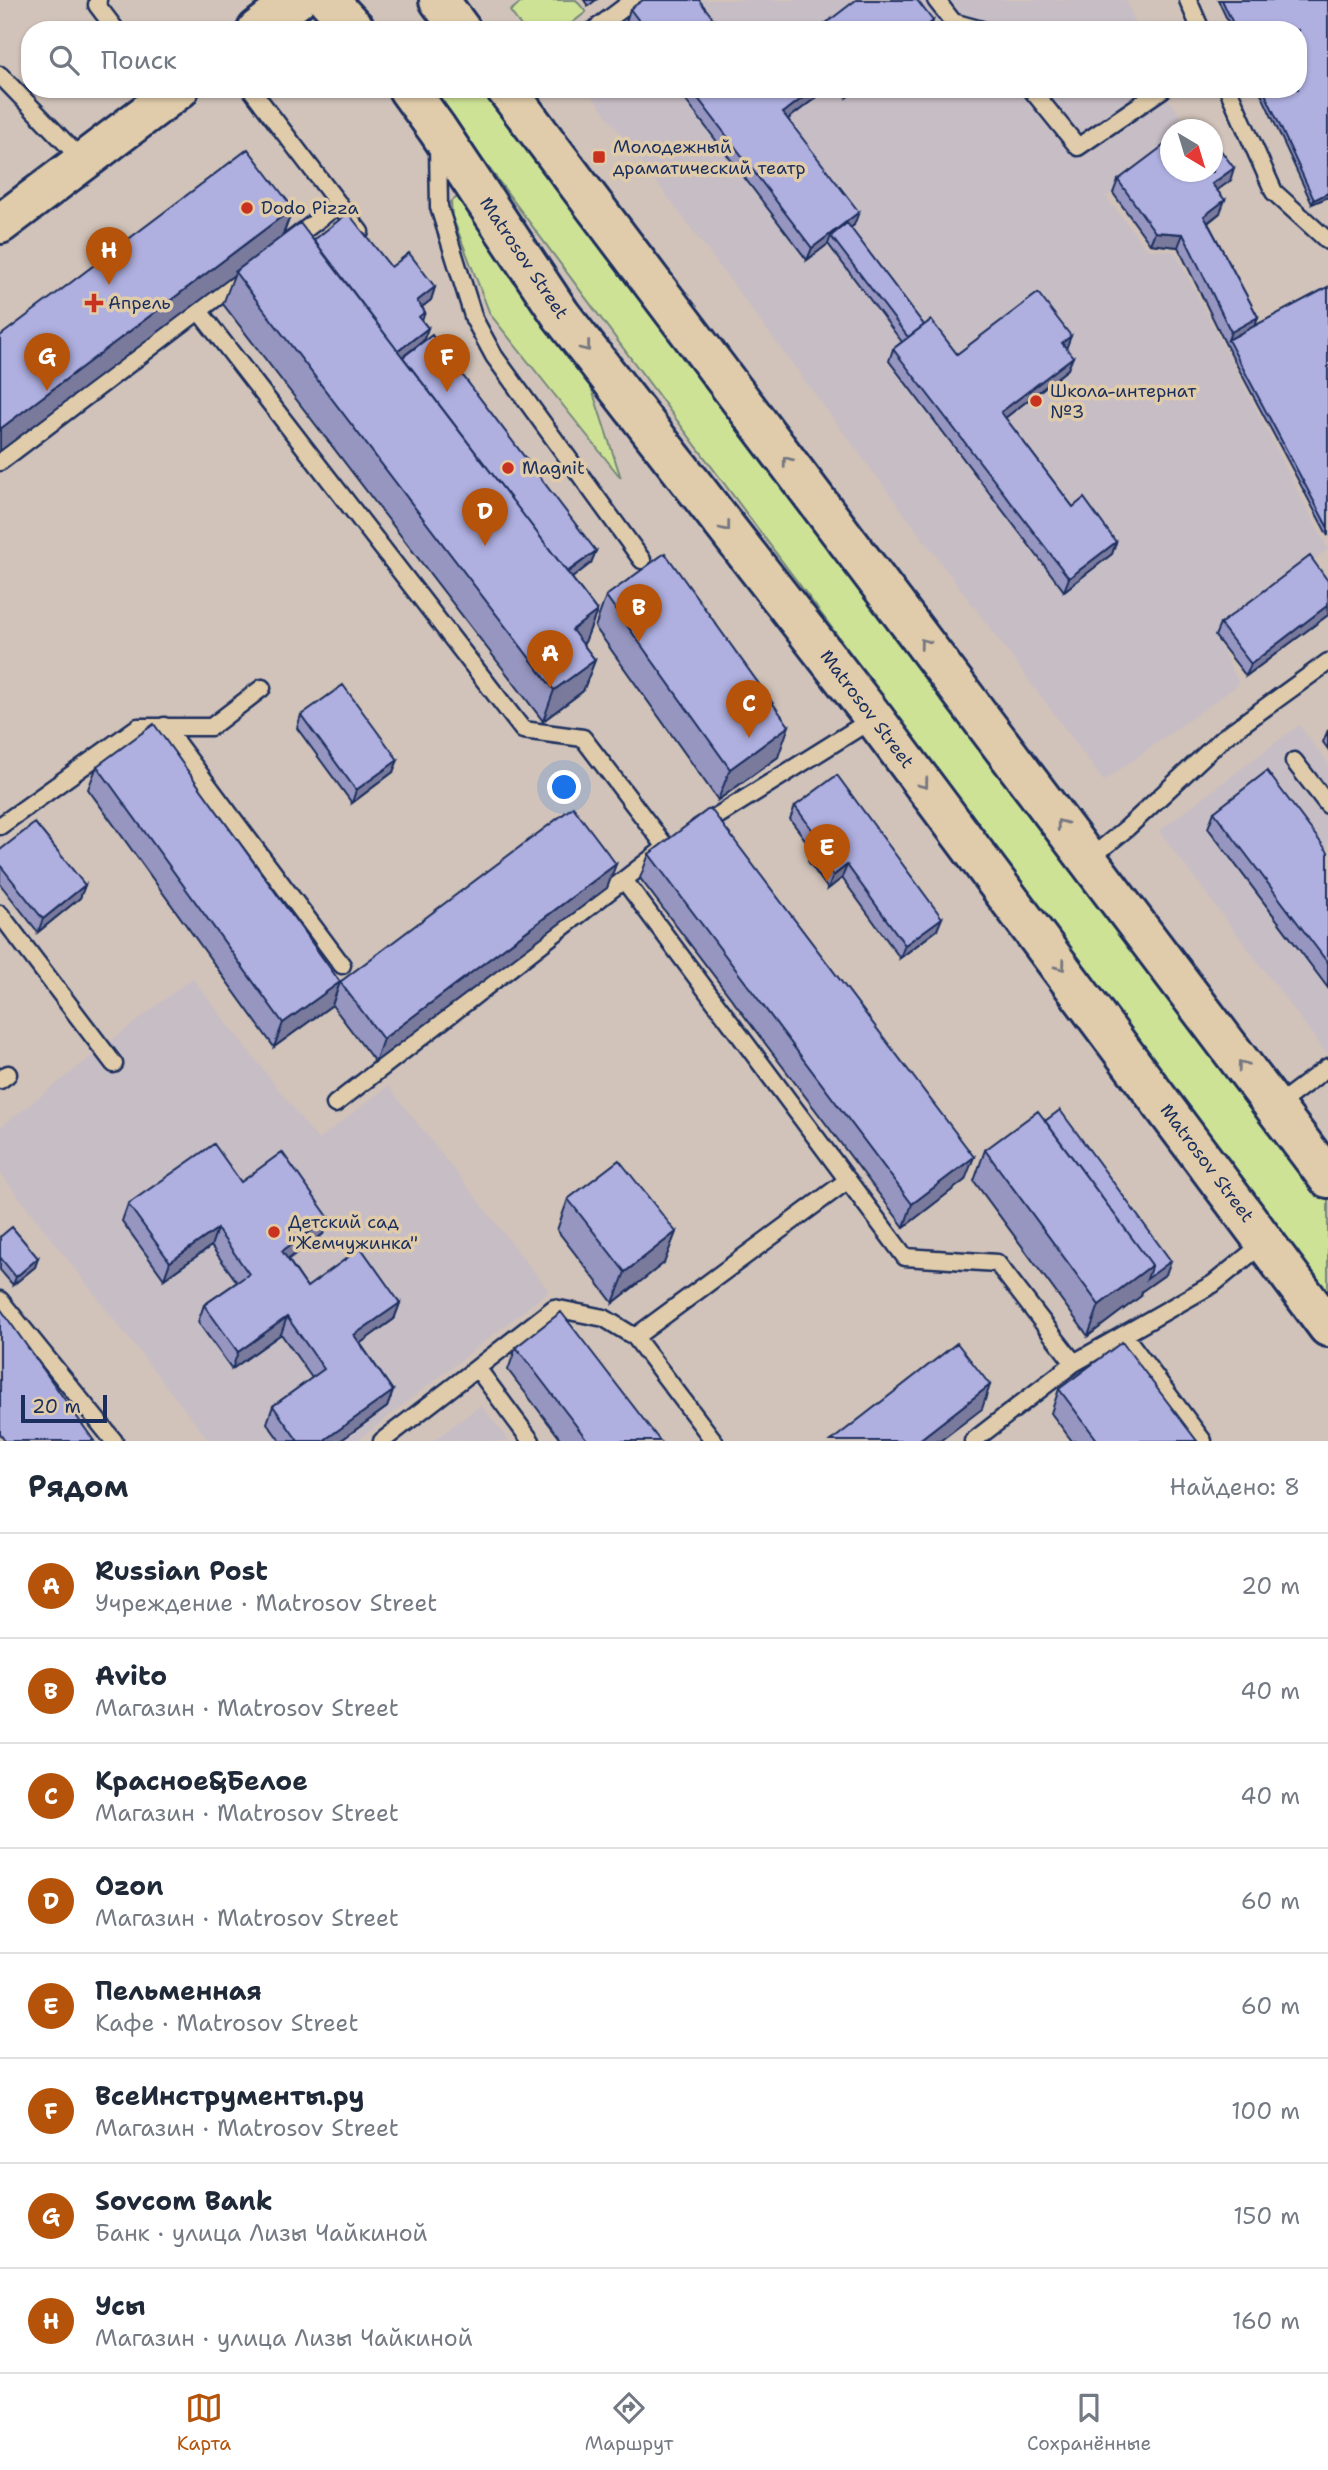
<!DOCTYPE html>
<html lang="ru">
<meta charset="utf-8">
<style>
body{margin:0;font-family:"Shantell Sans",sans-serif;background:#f2f2f3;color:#1f2937}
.compass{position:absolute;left:1160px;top:119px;width:63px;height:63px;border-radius:50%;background:#fff;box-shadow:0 2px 5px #0004;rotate:142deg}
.scale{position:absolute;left:21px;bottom:18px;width:86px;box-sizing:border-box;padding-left:7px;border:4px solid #1b2f5e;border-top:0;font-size:19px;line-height:24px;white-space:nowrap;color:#1b2f5e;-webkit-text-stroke:5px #e0ccaa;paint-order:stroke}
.you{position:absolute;left:565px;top:788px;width:24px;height:24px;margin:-18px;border:5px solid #fff;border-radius:50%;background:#1a73e8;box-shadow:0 0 0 10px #1a73e833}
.badge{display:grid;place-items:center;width:46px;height:46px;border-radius:50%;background:#b45309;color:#fff;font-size:23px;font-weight:700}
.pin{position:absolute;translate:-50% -58px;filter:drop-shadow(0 2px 4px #0008)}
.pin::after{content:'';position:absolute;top:37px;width:24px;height:21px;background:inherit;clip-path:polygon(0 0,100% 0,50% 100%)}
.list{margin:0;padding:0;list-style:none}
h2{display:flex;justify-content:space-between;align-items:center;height:91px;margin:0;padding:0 28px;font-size:30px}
h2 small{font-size:23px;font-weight:400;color:#747a83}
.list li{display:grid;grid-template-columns:46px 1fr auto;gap:21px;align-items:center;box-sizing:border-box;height:105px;padding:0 28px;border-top:2px solid #e0e1e3}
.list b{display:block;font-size:26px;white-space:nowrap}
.list p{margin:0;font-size:23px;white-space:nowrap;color:#747a83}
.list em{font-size:23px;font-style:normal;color:#747a83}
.icon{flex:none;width:38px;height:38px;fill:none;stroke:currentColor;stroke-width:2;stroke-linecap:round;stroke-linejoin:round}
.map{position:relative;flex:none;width:1328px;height:1441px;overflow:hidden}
.search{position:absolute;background:#fff;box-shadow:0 2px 5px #0004;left:21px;right:21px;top:21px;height:77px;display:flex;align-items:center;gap:18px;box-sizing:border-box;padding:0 24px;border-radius:28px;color:#747a83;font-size:26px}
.sheet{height:931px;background:#fff}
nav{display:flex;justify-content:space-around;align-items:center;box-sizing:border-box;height:98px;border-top:2px solid #e0e1e3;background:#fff;font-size:19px;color:#747a83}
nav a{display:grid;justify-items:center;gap:4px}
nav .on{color:#b45309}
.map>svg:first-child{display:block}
.built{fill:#c7bdc5}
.green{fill:#cee296;stroke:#74887a;stroke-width:2}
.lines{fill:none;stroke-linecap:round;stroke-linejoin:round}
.lane-casing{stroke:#1b2f5e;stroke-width:21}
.secondary-casing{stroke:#1b2f5e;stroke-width:44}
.primary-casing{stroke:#1b2f5e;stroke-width:44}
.lane{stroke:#e0ccaa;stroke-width:16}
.secondary{stroke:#e0ccaa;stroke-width:38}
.primary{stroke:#e0ccaa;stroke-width:38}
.wall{fill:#9696c1;stroke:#1b2f5e;stroke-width:2}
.shaded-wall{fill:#7a7a9d;stroke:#1b2f5e;stroke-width:2}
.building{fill:#afafe0;stroke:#1b2f5e;stroke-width:2}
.oneway{stroke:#747680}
.poi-dot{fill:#c8321e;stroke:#e0ccaa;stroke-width:2.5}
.labels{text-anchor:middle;stroke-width:7;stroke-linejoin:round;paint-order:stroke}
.poi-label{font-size:18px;fill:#1b2f5e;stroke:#e0ccaa;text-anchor:start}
.street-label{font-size:18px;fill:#1b2f5e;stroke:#e0ccaa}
</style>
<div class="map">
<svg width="1328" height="1441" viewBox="0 0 1328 1441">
<rect width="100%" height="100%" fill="#d1c3ba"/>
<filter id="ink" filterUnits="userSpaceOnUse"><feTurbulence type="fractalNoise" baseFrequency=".0143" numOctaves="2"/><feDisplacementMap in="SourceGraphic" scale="14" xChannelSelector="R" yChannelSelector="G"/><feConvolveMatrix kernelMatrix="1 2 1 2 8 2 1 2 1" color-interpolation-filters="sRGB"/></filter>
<g filter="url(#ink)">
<path class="built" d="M655 0H1126L1138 30H616Z
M587 89H1161L1190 129 1170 130V148L1106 197 1147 249 1175 252 1328 549 1216 636 1239 684 1104 781Z
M1299 725 1328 763V1055L1159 831Z
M192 978 318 1140 388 1086 549 1291 357 1441H209L0 1173V1128Z
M481 1405 509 1441H433Z"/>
<path class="green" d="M524 0H576L586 12 563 30H524L510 11Z
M430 89H488L1109 907 1328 1199V1298L1063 938Z
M462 193 577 344 621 478 490 314 452 216 451 202Z"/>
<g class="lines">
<g class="lane-casing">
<path id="lane" d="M98 0 97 5 116 30
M936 0 953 22 982 30
M1188 0 1201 30
M594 30 634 0
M0 75 83 161
M251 89 360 232
M1031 89 1078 147 1163 89
M1228 89 1274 192 1328 241
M438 145 439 207 474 319 494 356 642 560
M289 242 339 204
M199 311 523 730 583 738 666 847
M0 462 246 275
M164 726 342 965
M1294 761 1328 805
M0 826 138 727H211L262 688
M698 828 874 718
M1088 860 1127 828 1223 738 1328 662
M624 880 905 1257 997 1263 1074 1363
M0 914 114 1064
M0 1080 8 1074
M335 1104 661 851
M1275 1107 1328 1067
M0 1300 114 1441
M1124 1335 1203 1441
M635 1337 714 1441
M477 1368 554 1308 604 1318 635 1337 848 1180
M382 1441 477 1368 531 1441
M973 1441 1074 1363 1213 1284 1265 1242"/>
</g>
<g class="secondary-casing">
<path id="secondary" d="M257 30 296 0
M0 224 179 89"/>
</g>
<g class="primary-casing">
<path id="primary" d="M328 0 356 30
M439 0 461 30
M408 89 437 129 561 315 874 718 1328 1327
M506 89 1328 1178"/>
</g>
<use href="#lane" class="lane"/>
<use href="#secondary" class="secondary"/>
<use href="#primary" class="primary"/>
</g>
<path class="wall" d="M584 0H596L588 6Z
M1218 0H1328V197L1312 204 1259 89H1298V30H1232Z
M630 9 722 30H631L626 22Z
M677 89H767L769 91 772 89H827L788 119 854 225 850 228 924 325 957 354 1066 348 1068 369 1005 418 1073 507 1116 542 1112 554 1064 591 889 361 893 349 902 342 828 244 807 260Z
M841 89H857L847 97Z
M1118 180 1230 181 1217 190 1220 213 1208 223 1258 317 1255 326 1328 287V536L1226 345 1178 247 1150 244 1113 193Z
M293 208 283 236 314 240 391 267 435 287 431 300 422 307 425 312 422 321 428 328 423 341 403 357 591 563 572 578 597 611 585 642 583 644 595 660 583 691 543 721 223 304 234 275 0 451V336Z
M1328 581V615L1246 676 1215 636 1220 624Z
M606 596 778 757 718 800 595 627Z
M301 715 393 772 352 803 297 728Z
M1328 730V749L1323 742Z
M97 766 340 982 332 1005 274 1047 88 789Z
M795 806 937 930 900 958 842 878 828 889 808 861 812 849 790 819Z
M1214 812 1328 852V988L1208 828Z
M0 850 85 885 80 898 38 932 0 884Z
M649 854 965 1180 904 1227 640 878Z
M616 864 607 888 375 1062 332 1005 340 982Z
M985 1150 1166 1274 1142 1291 1141 1296 1088 1336 974 1181Z
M241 1182 329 1218 323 1234 288 1259 307 1287 400 1303 394 1319 360 1343 393 1391 387 1407 340 1441H280L267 1423 273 1406 312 1378 281 1334 232 1369 198 1322 204 1305 237 1282 211 1246 164 1279 122 1221 128 1204Z
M568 1199 676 1232 664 1263 613 1303 557 1230Z
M0 1237 38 1258 35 1267 13 1285 0 1270Z
M516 1347 660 1441H562L508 1370Z
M1059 1389 1197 1441H1072L1051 1413Z"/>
<path class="shaded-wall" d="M933 21 930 30H922Z
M814 89H827L779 126 783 113Z
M850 89H857L847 97Z
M1234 168 1230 181 1208 197 1212 184Z
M1328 193V197L1312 204 1314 200Z
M1225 200 1220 213 1199 229 1204 216Z
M293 208 281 239 235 272 234 275 0 451V429Z
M859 212 854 225 834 240 831 236 828 244 807 260 812 248Z
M1155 232 1183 234 1178 247 1150 244Z
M435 287 431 300 413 314 417 301Z
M1258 317 1253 330 1228 340 1231 332Z
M428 328 423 341 388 368 393 355Z
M1071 336 1066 349 1062 343Z
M1073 357 1068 369 996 425 1001 412Z
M1116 542 1112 554 1064 591 1069 578Z
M596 551 591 563 554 592 559 579Z
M1328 605V615L1246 676 1251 664Z
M597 611 585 642 561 661 572 630Z
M595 660 583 691 543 721 554 690Z
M789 726 778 757 718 800 730 769Z
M398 760 393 772 352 803 356 790Z
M616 864 607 888 375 1062 383 1039Z
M847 865 842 878 828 889 833 876Z
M85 885 80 898 38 932 43 919Z
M942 918 937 930 900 958 905 945Z
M340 982 332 1005 274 1047 283 1023Z
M974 1157 965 1180 904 1227 912 1204Z
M329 1218 323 1234 276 1268 282 1251Z
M217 1229 211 1246 164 1279 170 1262Z
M676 1232 664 1263 613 1303 625 1272Z
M38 1258 35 1267 13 1285 16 1277Z
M1171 1261 1166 1274 1142 1291 1141 1296 1088 1336 1099 1305 1152 1265Z
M400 1303 394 1319 348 1352 354 1335Z
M287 1317 281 1334 232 1369 238 1352Z
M990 1385 982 1409 940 1441H918Z
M393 1391 387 1407 340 1441H323Z"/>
<path class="building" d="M643 0H699L722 30H646L630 9Z
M856 0H917L933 21 922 30H817Z
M1222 0H1328V193L1314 200 1263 89H1298V30H1236Z
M691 89H767L769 91 772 89H814L783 113 859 212 812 248Z
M1197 120 1204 130H1184Z
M1171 140V172H1213V140L1234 168 1212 184 1225 200 1204 216 1258 317 1231 332 1183 234 1155 232 1118 180Z
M248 149 293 208 0 429V336Z
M348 213 391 267 409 253 435 287 417 301 425 312 419 317 428 328 398 351 314 240Z
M300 223 597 611 572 630 595 660 554 690 235 272Z
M847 223 924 325 908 337 831 236Z
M1328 287V528L1228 340Z
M1038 293 1071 336 1062 343 1073 357 1001 412 1073 507 1084 498 1116 542 1069 578 893 349 931 320 957 354Z
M432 335 596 551 567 572 403 357Z
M665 553 789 726 730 769 606 596Z
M1310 556 1328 581V605L1251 664 1220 624Z
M343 685 398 760 356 790 301 715Z
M154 724 340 982 283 1023 97 766Z
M1267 771 1328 852V963L1214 812Z
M837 775 942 918 905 945 847 865 833 876 812 848 821 842 795 806Z
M573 807 616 864 383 1039 340 982Z
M710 808 974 1157 912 1204 649 854Z
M35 823 85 885 43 919 0 865V850Z
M1060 1110 1171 1261 1147 1279 1152 1265 1045 1121Z
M1038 1111 1152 1265 1099 1305 985 1150Z
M214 1144 241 1182 282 1152 329 1218 282 1251 307 1287 361 1248 400 1303 354 1335 393 1391 323 1441H298L273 1406 324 1369 287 1317 238 1352 204 1305 249 1274 217 1229 170 1262 128 1204Z
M619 1160 676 1232 625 1272 568 1199Z
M12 1227 38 1258 16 1277 0 1257V1237Z
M0 1308 94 1441H5L0 1434Z
M561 1312 660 1441H588L516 1347Z
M1122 1342 1197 1441H1098L1059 1389Z
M957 1343 990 1385 918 1441H831Z"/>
<defs><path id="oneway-chevron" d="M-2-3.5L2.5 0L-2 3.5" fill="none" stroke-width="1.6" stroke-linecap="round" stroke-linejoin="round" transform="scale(1.75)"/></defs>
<g class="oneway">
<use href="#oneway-chevron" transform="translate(586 347) rotate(52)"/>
<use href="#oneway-chevron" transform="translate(787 461) rotate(-127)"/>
<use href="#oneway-chevron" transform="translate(726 527) rotate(52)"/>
<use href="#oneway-chevron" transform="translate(924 643) rotate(-127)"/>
<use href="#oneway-chevron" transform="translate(924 784) rotate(53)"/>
<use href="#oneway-chevron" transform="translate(1061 824) rotate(-127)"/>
<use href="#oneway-chevron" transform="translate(1061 966) rotate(53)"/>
<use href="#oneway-chevron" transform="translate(1242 1065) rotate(-127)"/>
</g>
</g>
<g class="poi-dot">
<rect x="592" y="150" width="14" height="14" rx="3.5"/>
<circle cx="247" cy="208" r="7"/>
<path d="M90.5 292.5h7v7h7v7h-7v7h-7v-7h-7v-7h7z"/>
<circle cx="1036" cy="401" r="7"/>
<circle cx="508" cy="468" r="7"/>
<circle cx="274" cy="1232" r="7"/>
</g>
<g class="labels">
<g class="poi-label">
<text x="613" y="153">Молодежный<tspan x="613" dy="21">драматический театр</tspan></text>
<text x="261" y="214">Dodo Pizza</text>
<text x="108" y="309">Апрель</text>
<text x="1050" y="397">Школа-интернат<tspan x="1050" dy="21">№3</tspan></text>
<text x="522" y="474">Magnit</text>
<text x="288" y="1228">Детский сад<tspan x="288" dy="21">"Жемчужинка"</tspan></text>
</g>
<g class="street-label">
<text transform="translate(524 258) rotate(56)" y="6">Matrosov Street</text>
<text transform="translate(867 709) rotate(53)" y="6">Matrosov Street</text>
<text transform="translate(1207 1163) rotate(53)" y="6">Matrosov Street</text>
</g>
</g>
</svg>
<svg class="compass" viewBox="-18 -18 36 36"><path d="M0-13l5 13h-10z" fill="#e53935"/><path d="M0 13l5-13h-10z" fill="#747a83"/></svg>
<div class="scale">20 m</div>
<div class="you"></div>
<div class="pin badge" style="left:550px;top:688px">A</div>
<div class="pin badge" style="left:639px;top:642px">B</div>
<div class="pin badge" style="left:749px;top:738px">C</div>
<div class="pin badge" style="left:485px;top:546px">D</div>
<div class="pin badge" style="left:827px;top:882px">E</div>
<div class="pin badge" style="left:447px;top:392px">F</div>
<div class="pin badge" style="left:47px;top:391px">G</div>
<div class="pin badge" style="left:109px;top:285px">H</div>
<div class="search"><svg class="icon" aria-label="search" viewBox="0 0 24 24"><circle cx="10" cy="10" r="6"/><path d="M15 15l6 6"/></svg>Поиск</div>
</div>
<section class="sheet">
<h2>Рядом<small>Найдено: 8</small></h2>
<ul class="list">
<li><span class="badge">A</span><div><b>Russian Post</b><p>Учреждение · Matrosov Street</p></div><em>20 m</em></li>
<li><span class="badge">B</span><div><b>Avito</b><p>Магазин · Matrosov Street</p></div><em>40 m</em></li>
<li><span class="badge">C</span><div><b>Красное&amp;Белое</b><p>Магазин · Matrosov Street</p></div><em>40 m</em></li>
<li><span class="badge">D</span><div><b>Ozon</b><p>Магазин · Matrosov Street</p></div><em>60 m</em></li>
<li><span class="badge">E</span><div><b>Пельменная</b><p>Кафе · Matrosov Street</p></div><em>60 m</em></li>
<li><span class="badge">F</span><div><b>ВсеИнструменты.ру</b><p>Магазин · Matrosov Street</p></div><em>100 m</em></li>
<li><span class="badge">G</span><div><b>Sovcom Bank</b><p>Банк · улица Лизы Чайкиной</p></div><em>150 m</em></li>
<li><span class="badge">H</span><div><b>Усы</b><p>Магазин · улица Лизы Чайкиной</p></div><em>160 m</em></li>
</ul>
</section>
<nav>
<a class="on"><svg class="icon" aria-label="map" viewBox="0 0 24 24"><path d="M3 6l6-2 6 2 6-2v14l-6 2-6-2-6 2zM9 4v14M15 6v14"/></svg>Карта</a>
<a><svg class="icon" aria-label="directions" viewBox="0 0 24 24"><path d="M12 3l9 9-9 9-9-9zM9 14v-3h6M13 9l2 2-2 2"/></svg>Маршрут</a>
<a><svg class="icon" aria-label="saved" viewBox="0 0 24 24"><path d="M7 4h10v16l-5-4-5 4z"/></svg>Сохранённые</a>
</nav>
